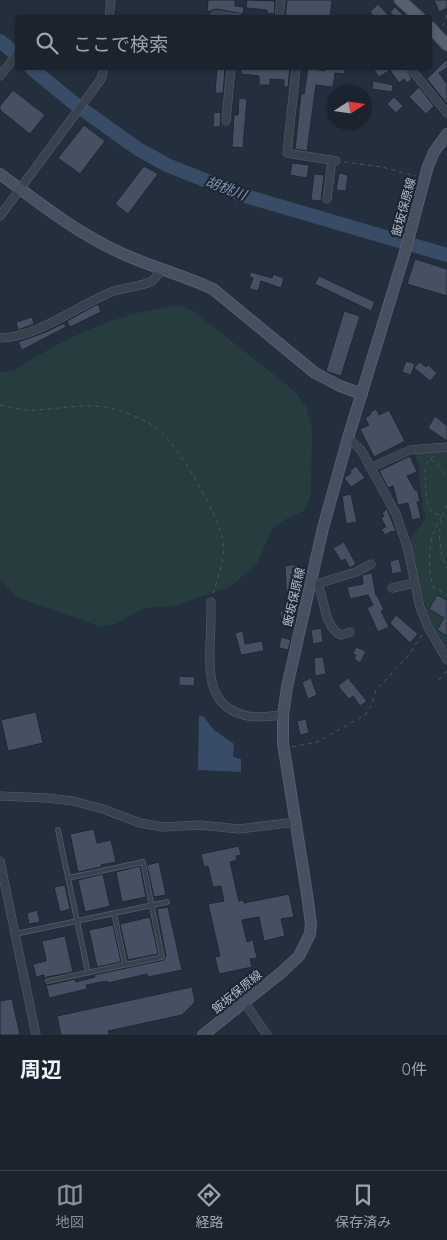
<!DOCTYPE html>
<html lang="ja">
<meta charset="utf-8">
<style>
body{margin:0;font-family:Quicksand,"Noto Sans JP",sans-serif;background:#242b36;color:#f1f3f6}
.compass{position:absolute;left:327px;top:85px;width:45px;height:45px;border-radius:50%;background:#1b232e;box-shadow:0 1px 4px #0004;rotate:78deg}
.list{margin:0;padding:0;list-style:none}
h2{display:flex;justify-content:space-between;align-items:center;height:65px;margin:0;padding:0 20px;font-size:21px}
h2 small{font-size:16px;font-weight:400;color:#a0a4aa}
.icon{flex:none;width:28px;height:28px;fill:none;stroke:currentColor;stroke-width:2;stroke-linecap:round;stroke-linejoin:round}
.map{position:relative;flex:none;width:447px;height:1035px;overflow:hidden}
.search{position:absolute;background:#1b232e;box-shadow:0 1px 4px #0004;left:15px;right:15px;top:15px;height:55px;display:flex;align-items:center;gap:12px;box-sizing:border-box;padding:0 18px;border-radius:5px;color:#a0a4aa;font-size:19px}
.sheet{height:135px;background:#1b232e}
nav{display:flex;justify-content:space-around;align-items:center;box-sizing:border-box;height:70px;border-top:1px solid #39404a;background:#1b232e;font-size:14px;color:#a0a4aa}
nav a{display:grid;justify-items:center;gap:2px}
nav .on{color:#8c9099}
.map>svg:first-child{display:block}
.green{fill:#263c3f}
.water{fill:#394c67}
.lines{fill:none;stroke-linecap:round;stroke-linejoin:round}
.river{stroke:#394c67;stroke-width:14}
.building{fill:#455162;stroke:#1f2835}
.lane-casing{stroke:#565f6c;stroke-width:5.5}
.street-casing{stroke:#565f6c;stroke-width:9}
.secondary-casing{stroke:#565f6c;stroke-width:12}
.primary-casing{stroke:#414a57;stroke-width:13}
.path{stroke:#44595c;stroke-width:1;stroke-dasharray:4 4;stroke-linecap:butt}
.lane{stroke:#38414e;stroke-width:4}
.street{stroke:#38414e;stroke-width:8}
.secondary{stroke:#465061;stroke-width:10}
.primary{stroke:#56606e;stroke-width:11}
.labels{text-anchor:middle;stroke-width:4.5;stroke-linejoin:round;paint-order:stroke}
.street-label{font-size:12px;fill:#b4bcc9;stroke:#1d2633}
.water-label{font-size:14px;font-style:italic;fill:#7c92b1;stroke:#1d2633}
</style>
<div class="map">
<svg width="447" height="1035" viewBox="0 0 447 1035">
<rect width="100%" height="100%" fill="#242f3e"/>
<path class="green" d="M173 306 183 307 193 311 282 381 295 392 306 406 312 428 311 495 305 510 286 519 272 529 258 562 230 587 173 606 144 608 115 624 102 627 17 597 0 581V372L13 371C61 340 116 313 173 306Z
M447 451V651C424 618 418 577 410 539L426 518 422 505 423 501 419 479 420 469 414 453Z"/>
<path class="water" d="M199 716H203L214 730 234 744 233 757 241 759V772L198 770Z"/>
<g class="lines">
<path class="river" d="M0 41 18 56
M31 68 75 104 138 149 167 165 242 195 447 255"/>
</g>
<path class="building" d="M208 0H235V6L244 7 243 14 216 9 207 12Z
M247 0 275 1 274 14 267 13V10L246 8Z
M287 0H332L330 18H285Z
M434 0H447V8L439 12Z
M378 4 391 18H375L370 12Z
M395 7 406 18H396L390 12Z
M447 59V68L439 73 447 84V104L427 79Z
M217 68H225L223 93H215Z
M241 68H290L288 87H284V80L270 79V85H259V76L241 74Z
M308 68 325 71V68H346L344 74 335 73 333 87 316 85 307 151 295 149 301 94H304Z
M378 68H405L412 79 407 83 404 79 399 83 390 70 379 77 374 70Z
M373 81 393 85 392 92 372 89Z
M419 87 434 106 426 114 409 97Z
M13 90 45 115 30 134 0 110V106Z
M394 97 403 106 396 113 387 104Z
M239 98 247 99 243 148 232 147 234 115H238Z
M214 112 221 113 220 127H213Z
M84 125 105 141 80 174 58 158Z
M292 163 309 165 307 178 290 175Z
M144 166 158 174 128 214 115 204Z
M339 173 348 175 346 191 336 190Z
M314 174 324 175 321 201 311 200Z
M415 259 447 269V296L407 284Z
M251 272 272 278 273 274 284 278 281 288 261 281 258 291 249 289 253 278 249 276Z
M319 276 375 302 371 311 315 284Z
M98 304 101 312 70 327 67 321Z
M344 311 360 316 341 376 326 371Z
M32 317 34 324 18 330 16 322Z
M64 323 66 327 22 350 18 342 46 332Z
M406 361 415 364 411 375 402 372Z
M420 362 426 367 428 365 437 373 430 381 414 368Z
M376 409 379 415 389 410 405 441 374 457 360 429 369 425 365 418 371 414 370 412Z
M435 416 447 426V441L428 428Z
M410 456 417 472 407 476 415 490H417L420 501 417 502 421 518 412 520 408 503 398 505 393 486 388 488 379 471Z
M356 466 365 478 351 487 344 478 351 473 350 471Z
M351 494 357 522 346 524 342 496Z
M387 509 396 531 393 532 392 531 385 535 381 529 386 527 381 518 384 516 382 513Z
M344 542 356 564 350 568 345 559 341 561 333 548Z
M399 559 402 572 392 574 390 561Z
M298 564 300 582 296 583 298 604 287 605 285 566Z
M372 573 376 596 377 595 384 610 381 611 389 627 378 632 367 608 373 605 368 595 350 599 347 587 363 584 362 575Z
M437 595 447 600V636L437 630 444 618 429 609Z
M288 610 289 626 282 627 280 611Z
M396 615 418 634 410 643 390 623Z
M321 628 323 642 313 644 311 630Z
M243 631 245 644 262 641 264 651 241 655 235 633Z
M281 637 291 640 288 650 279 648Z
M356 647 366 651 360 663 354 659 356 655 353 654Z
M323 657 326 674 315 676 314 658Z
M179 676 195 677 194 686 179 685Z
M311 678 317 695 308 699 302 682Z
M348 678 367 701 360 706 353 696 349 699 338 686Z
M36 712 43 743 8 751 1 720Z
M306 719 309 733 300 735 297 721Z
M94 829 97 843 111 840 116 862 101 865V867L78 872 70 834Z
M239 846 241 855 236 856 237 860 230 862 239 901 243 900 244 903 289 894 294 917 281 919 285 936 264 941 259 917 242 920 247 942 253 940 257 958 250 959 252 967 219 974 215 957 220 956 208 904 224 901 221 886 213 887 208 866 204 867 201 854Z
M159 862 166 895 154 897 147 865Z
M140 866 146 897 122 902 116 872Z
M103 874 110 906 85 912 78 880Z
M65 885 70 909 60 912 54 887Z
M168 907 182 970 148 977 147 974 108 983 107 981 86 985 87 989 49 998 46 984 49 985 75 979 76 982 95 977 94 975 164 960 166 956 157 909Z
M37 910 40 922 29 924 27 913Z
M150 917 158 954 128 960 120 924Z
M113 925 121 962 97 967 89 930Z
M65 936 73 972 47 977 45 979 44 975 36 977 33 964 46 961V959L42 941Z
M192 987 195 1002 182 1015 108 1031 109 1035H61L57 1016Z
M12 999 20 1035H0V1001Z"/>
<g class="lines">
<g class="lane-casing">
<path id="lane" d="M58 830 88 973
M114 913 125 965
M15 934 167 902
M48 981 162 957 143 862 68 878"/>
</g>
<g class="street-casing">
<path id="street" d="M215 15 238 18
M109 18 111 0
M279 18 281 0
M296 68 287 153 336 161
M410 68 447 113
M0 76 18 53
M226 121 231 68
M327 199 332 160
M0 216 101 79 104 68
M0 338C40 337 77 305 114 291 126 287 141 287 152 281 156 278 159 273 161 269
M348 438 361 450 396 514 407 546 420 607 428 627 447 660
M370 468 410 450 447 447
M311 580 318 585C325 600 324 627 341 635L350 632
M317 584 356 572 371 564
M392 588 414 583
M211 602C211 616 211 630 210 645 209 676 209 708 248 716 259 718 271 716 283 715
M0 796 47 798 73 801 103 809 140 823 163 827 200 825 239 829 296 822
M0 861 36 1035
M245 1003 267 1035"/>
</g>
<g class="secondary-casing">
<path id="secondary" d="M0 174C39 203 77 233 121 253 151 267 183 275 213 289L315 373 340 386 362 394
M203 1035 282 972 299 956 310 934 311 924 307 894 283 743V715L287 687 323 528 348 438 405 252 428 166 434 152 447 134"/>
</g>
<g class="primary-casing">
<path id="primary" d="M400 0 420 18
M430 27 447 45"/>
</g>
<path class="path" d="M443 26 447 14
M344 162 382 167 416 176
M0 405C11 407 23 411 34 410 59 409 86 403 110 408 124 411 149 421 159 430 178 445 220 517 223 542 225 561 218 576 213 594
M434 456C430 459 427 461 426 465 424 473 426 505 430 510 433 514 438 514 442 516 428 536 427 564 433 587L447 595
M431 459 447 476
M447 505C437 525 437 547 447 568
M439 680 446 672 443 667
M292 747 317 742 365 715 371 706 376 690 407 657 422 635"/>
<use href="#lane" class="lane"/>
<use href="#street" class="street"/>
<use href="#secondary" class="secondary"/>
<use href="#primary" class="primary"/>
</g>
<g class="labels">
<g class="street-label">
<text transform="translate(404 207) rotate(-75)" y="4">飯坂保原線</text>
<text transform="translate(294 597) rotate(-77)" y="4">飯坂保原線</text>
<text transform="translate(237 992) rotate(-39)" y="4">飯坂保原線</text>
</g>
<g class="water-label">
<text transform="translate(226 188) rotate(21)" y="5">胡桃川</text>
</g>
</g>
</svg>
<svg class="compass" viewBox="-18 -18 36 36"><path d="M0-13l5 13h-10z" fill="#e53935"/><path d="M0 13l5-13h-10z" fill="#a0a4aa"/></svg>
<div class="search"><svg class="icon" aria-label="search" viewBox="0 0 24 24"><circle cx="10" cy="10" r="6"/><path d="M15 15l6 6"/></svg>ここで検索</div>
</div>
<section class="sheet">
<h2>周辺<small>0件</small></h2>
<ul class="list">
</ul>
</section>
<nav>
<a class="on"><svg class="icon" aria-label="map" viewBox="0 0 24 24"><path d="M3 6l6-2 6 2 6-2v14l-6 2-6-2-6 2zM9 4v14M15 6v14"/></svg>地図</a>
<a><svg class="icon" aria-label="directions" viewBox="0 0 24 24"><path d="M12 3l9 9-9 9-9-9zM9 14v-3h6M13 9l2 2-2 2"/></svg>経路</a>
<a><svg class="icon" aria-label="saved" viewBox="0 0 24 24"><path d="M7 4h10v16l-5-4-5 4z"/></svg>保存済み</a>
</nav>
